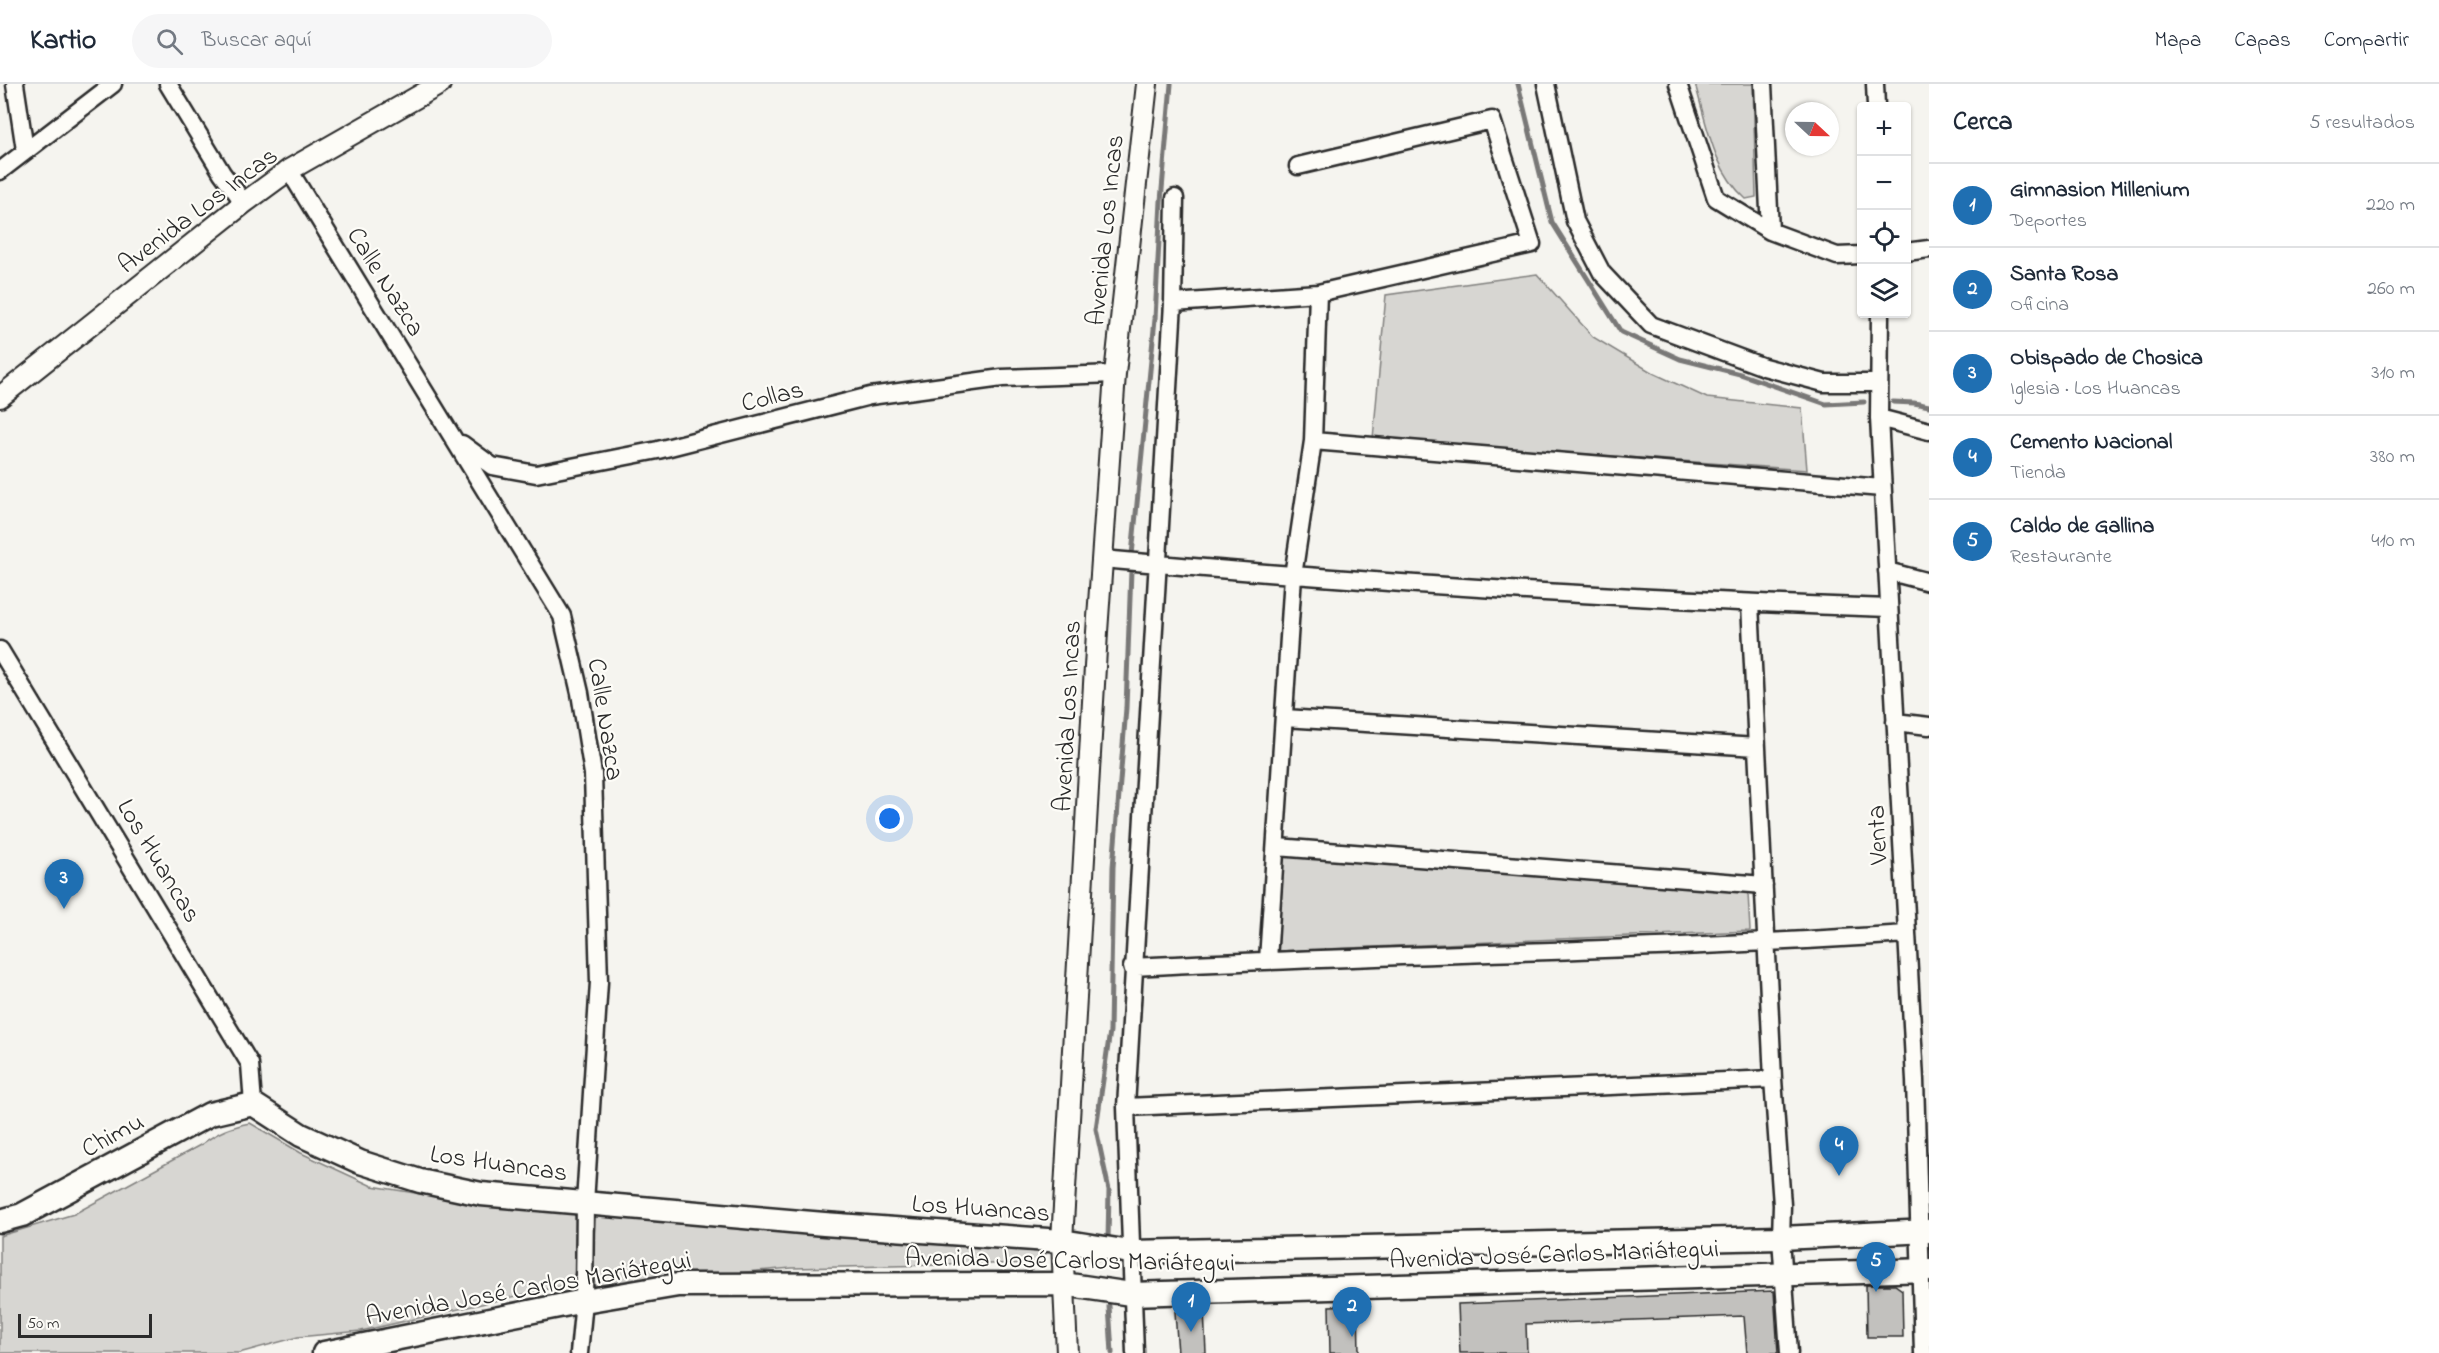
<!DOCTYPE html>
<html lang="es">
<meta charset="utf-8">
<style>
body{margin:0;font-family:"Indie Flower",sans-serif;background:#f6f6f7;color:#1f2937}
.controls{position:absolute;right:18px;top:18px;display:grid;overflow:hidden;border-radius:6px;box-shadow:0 2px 4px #0004}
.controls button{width:54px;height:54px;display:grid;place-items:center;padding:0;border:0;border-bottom:2px solid #e0e1e3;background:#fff;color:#1f2937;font:30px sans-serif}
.compass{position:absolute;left:1785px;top:18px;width:54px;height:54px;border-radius:50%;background:#fff;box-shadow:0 2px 4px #0004;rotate:112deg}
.scale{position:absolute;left:18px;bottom:15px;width:134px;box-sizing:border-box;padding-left:6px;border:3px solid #2b2b2b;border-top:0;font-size:16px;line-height:21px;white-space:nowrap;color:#2b2b2b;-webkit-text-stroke:4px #fdfcf7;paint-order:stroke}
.you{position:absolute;left:890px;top:735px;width:21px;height:21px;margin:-15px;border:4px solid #fff;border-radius:50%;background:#1a73e8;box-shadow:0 0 0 9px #1a73e833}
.badge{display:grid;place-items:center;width:39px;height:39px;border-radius:50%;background:#1f6fb2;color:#fff;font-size:20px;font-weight:700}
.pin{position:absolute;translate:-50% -50px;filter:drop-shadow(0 2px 3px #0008)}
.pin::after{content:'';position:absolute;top:32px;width:21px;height:18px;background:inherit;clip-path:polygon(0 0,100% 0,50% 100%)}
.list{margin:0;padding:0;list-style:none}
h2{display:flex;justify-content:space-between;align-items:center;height:78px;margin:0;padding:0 24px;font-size:26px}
h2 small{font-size:20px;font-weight:400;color:#747a83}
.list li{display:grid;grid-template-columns:39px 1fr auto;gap:18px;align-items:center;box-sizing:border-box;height:84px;padding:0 24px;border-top:2px solid #e0e1e3}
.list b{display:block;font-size:22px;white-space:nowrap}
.list p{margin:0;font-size:20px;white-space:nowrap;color:#747a83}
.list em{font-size:20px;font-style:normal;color:#747a83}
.icon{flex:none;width:33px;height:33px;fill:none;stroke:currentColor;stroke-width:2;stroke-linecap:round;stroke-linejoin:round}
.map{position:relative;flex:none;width:1929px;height:1269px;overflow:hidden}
header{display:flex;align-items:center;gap:36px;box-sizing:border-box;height:84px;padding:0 30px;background:#fff;border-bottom:2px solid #e0e1e3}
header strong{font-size:28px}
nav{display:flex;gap:33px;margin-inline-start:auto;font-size:21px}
.search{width:420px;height:54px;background:#f6f6f7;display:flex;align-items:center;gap:15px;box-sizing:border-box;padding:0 21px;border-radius:33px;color:#747a83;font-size:22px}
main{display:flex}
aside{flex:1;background:#fff}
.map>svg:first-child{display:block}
.green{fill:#d7d6d2;stroke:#81807e;stroke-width:1.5}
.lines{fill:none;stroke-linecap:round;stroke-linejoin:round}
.stream{stroke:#797877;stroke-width:5}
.building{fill:#c2c1be;stroke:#2b2b2b;stroke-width:1.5}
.minor-casing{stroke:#2b2b2b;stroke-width:21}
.tertiary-casing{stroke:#2b2b2b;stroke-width:24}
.secondary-casing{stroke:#2b2b2b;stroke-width:27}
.minor{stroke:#fdfcf7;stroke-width:16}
.tertiary{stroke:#fdfcf7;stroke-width:20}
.secondary{stroke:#fdfcf7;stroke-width:22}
.labels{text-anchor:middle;stroke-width:4.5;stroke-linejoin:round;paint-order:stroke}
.street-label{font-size:26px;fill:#2b2b2b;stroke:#fdfcf7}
</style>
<header>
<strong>Kartio</strong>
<div class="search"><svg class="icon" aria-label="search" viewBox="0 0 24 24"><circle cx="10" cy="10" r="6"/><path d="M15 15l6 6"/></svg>Buscar aquí</div>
<nav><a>Mapa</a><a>Capas</a><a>Compartir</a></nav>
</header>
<main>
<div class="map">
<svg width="1929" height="1269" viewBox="0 0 1929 1269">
<rect width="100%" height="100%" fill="#f5f4ef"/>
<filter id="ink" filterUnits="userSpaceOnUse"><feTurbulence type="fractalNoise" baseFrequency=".0167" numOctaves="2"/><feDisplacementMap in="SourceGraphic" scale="12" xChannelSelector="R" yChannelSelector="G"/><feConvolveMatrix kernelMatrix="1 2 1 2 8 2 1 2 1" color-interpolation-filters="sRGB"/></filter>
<g filter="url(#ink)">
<path class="green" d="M1695 0H1753L1756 113 1746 115C1713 86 1707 40 1695 0Z
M1537 190 1593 253 1653 289 1707 314 1802 324 1807 386 1373 355 1386 211Z
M1283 769 1748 809 1750 847 1278 867Z
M250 1039 301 1069 372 1102 452 1115 572 1124C583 1147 581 1177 570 1200L361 1247 298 1253 239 1269H0V1152L74 1130 202 1060C218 1048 230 1043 250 1039Z
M597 1114 1042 1164 1046 1169 1042 1177 1036 1179 792 1184 590 1202Z"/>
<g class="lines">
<path class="stream" d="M1518 0 1552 138 1621 248 1680 275 1740 290 1826 320 1864 318
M1893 318 1914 319 1929 322
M1132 471 1155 235 1161 117 1171 0
M1108 1156 1109 1106 1096 1045 1110 947 1113 783 1126 624 1131 486
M1109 1222 1112 1269"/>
</g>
<path class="building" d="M1866 1201H1895L1902 1206 1903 1253H1867Z
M1774 1207 1778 1269H1747L1744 1232 1526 1240 1527 1269H1460L1458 1220Z
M1358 1221 1359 1269H1330L1329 1222Z
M1204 1226 1206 1269H1178L1175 1228Z"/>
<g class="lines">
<g class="minor-casing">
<path id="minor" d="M15 0 25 66
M168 0 222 89 244 119
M1546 0 1575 137 1602 189 1651 241 1764 283 1824 299H1879
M1678 0 1716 114 1770 147 1837 172 1862 171
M1763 0 1770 147
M1875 0 1876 22
M289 86 562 532 580 609 593 690 599 898 585 1119 584 1217 579 1269
M0 87 113 0
M1906 168 1929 165
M1173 219 1318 209 1532 160 1492 36 1298 82
M1880 230 1879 334 1915 996 1923 1269
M1879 334 1929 347
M1313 357 1882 404
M462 360 492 382 536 390 658 366 870 312 1002 294 1115 290
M1102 475C1364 499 1626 515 1889 524
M1887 487 1929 498
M1750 519 1773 995 1782 1121 1781 1154 1789 1269
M0 566 250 980 253 1020
M1284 634 1757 663
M1895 638 1929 642
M1277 763 1764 801
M1268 876 1293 492 1313 357 1318 209
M1132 883C1390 870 1649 867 1907 850
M1126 1023 1773 995
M1135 1269 1126 1023 1173 219 1175 114"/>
</g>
<g class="tertiary-casing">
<path id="tertiary" d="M0 313 244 119 289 86 440 0
M1067 1269 1062 1157 1097 548 1115 290 1147 0"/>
</g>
<g class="secondary-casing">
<path id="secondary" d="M0 1137 22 1131 210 1030 253 1020 301 1051 360 1078 420 1097 481 1110 824 1140 1062 1157 1130 1168 1781 1154 1929 1147
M324 1269 584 1217 678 1201 1063 1200 1131 1210 1929 1186"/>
</g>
<use href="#minor" class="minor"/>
<use href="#tertiary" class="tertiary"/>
<use href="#secondary" class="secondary"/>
</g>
</g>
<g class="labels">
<g class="street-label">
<text transform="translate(197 125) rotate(-37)" y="9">Avenida Los Incas</text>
<text transform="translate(1104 146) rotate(-84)" y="9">Avenida Los Incas</text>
<text transform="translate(387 197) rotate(58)" y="9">Calle Nazca</text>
<text transform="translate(772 311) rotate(-14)" y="9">Collas</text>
<text transform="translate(1066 632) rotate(-87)" y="9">Avenida Los Incas</text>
<text transform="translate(607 635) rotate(81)" y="9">Calle Nazca</text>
<text transform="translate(1876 751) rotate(-93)" y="9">Venta</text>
<text transform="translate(160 776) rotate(59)" y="9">Los Huancas</text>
<text transform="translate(112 1050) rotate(-28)" y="9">Chimu</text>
<text transform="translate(499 1078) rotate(8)" y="9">Los Huancas</text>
<text transform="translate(981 1123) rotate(4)" y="9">Los Huancas</text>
<text transform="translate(1554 1169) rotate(-2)" y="9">Avenida José Carlos Mariátegui</text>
<text transform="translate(1070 1175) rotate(1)" y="9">Avenida José Carlos Mariátegui</text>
<text transform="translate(528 1203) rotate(-10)" y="9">Avenida José Carlos Mariátegui</text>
</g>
</g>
</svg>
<div class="controls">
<button>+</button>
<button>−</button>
<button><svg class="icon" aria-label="locate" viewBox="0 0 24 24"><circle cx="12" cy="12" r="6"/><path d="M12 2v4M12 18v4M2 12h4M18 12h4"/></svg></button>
<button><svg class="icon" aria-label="layers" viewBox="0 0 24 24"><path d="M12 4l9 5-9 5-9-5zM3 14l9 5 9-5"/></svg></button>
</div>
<svg class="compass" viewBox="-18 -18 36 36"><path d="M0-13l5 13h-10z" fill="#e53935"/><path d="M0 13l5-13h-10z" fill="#747a83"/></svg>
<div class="scale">50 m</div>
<div class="you"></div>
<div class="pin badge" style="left:1191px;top:1248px">1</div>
<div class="pin badge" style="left:1352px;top:1253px">2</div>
<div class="pin badge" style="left:64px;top:825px">3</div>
<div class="pin badge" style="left:1839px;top:1092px">4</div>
<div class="pin badge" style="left:1876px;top:1208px">5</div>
</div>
<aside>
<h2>Cerca<small>5 resultados</small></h2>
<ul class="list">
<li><span class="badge">1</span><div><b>Gimnasion Millenium</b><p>Deportes</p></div><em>220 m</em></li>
<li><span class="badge">2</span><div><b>Santa Rosa</b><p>Oficina</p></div><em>260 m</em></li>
<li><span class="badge">3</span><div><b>Obispado de Chosica</b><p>Iglesia · Los Huancas</p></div><em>310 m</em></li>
<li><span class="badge">4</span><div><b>Cemento Nacional</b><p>Tienda</p></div><em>380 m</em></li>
<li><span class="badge">5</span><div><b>Caldo de Gallina</b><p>Restaurante</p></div><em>410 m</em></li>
</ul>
</aside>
</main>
